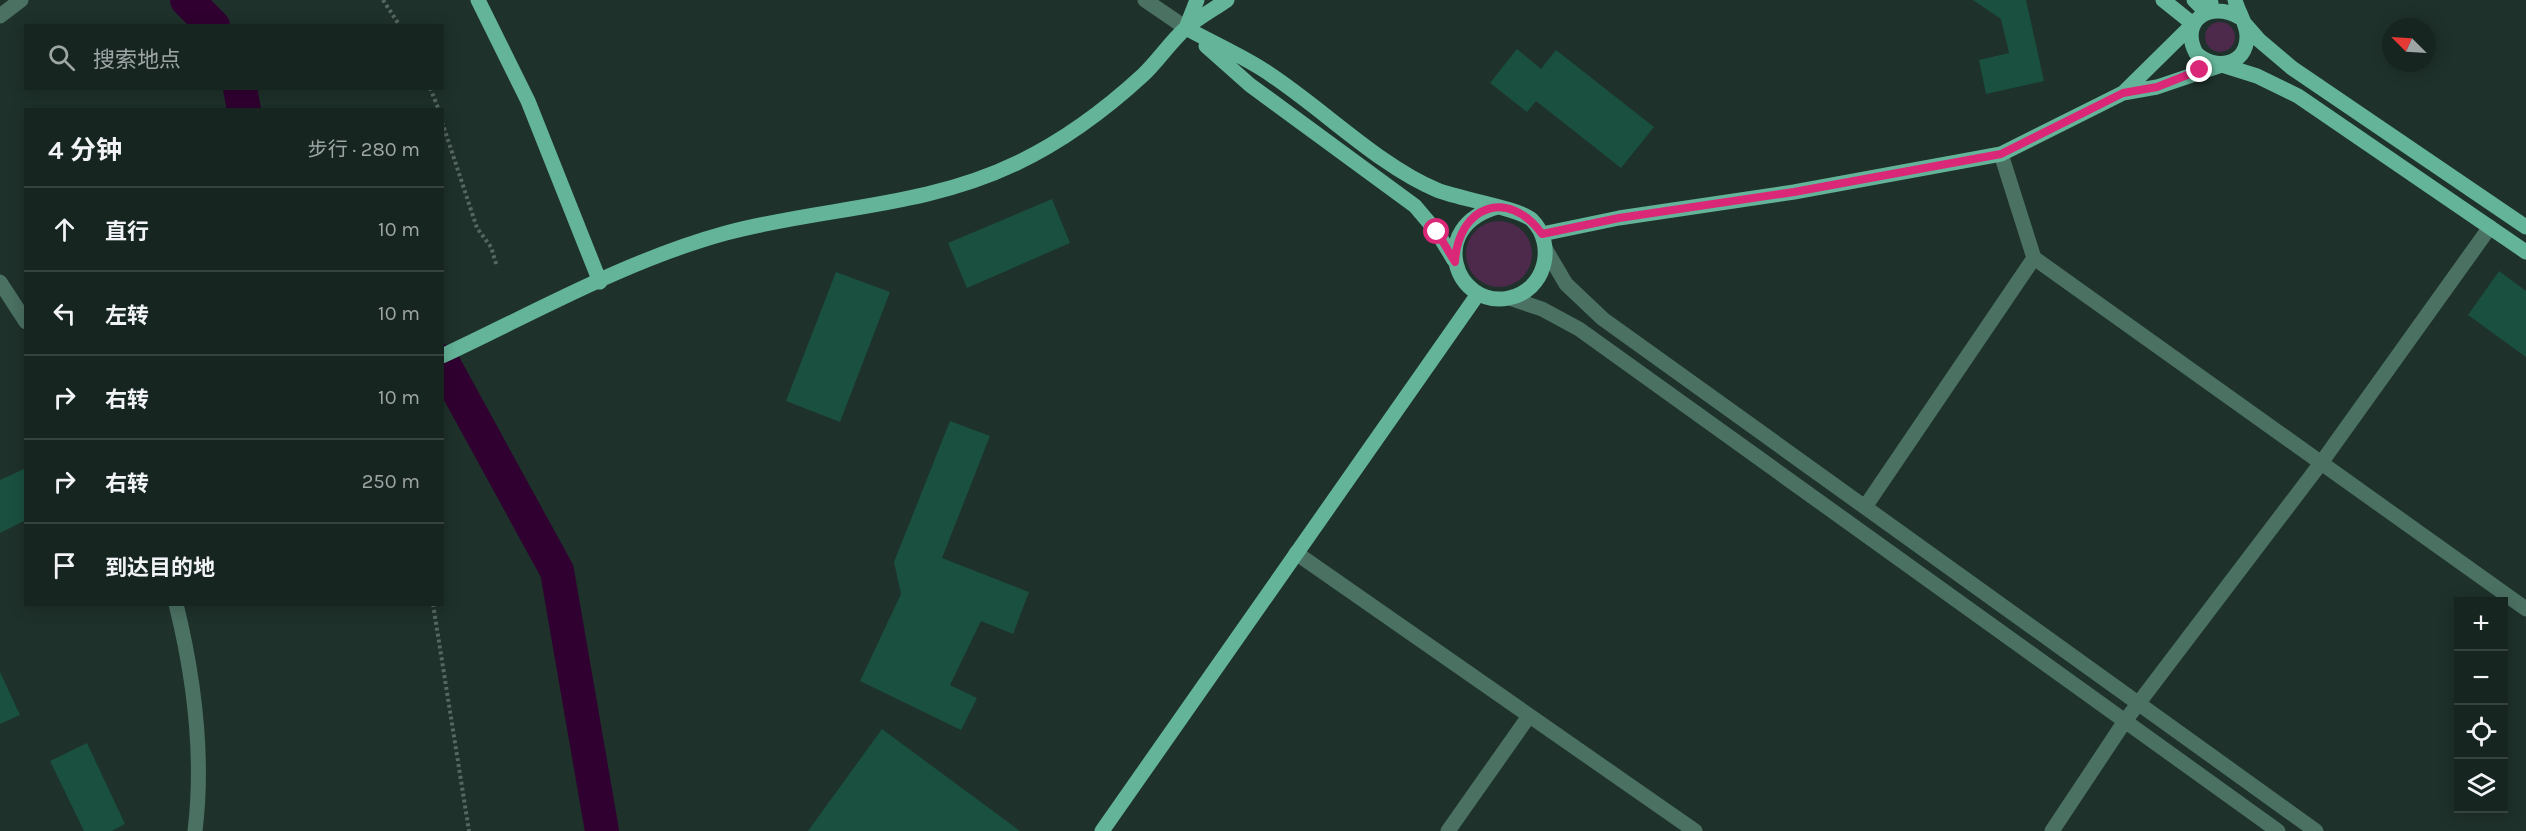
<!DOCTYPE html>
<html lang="zh">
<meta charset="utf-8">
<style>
body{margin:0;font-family:Karla,"Noto Sans SC",sans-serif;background:#1f2d29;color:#f1f3f6}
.controls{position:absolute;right:18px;bottom:18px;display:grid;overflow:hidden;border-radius:0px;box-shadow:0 3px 15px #0003}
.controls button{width:54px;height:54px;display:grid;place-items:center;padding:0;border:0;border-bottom:2px solid #35423e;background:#162520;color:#f1f3f6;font:30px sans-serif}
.compass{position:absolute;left:2382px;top:18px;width:54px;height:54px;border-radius:50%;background:#162520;box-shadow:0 3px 15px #0003;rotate:294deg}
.stop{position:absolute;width:18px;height:18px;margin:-14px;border:4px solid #db2777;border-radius:50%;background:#fff}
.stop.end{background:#db2777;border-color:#fff;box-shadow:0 2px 6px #0008}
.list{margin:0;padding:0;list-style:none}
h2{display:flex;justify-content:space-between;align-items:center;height:78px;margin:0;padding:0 24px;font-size:26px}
h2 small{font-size:20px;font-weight:400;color:#9ea5a5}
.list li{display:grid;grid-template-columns:39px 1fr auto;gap:18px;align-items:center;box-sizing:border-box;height:84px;padding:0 24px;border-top:2px solid #35423e}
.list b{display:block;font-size:22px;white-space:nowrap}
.list em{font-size:20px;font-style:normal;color:#9ea5a5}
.icon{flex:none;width:33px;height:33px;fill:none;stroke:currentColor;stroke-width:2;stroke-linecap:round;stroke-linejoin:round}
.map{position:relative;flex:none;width:2526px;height:831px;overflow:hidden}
.search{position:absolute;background:#162520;box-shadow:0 3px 15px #0003;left:24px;top:24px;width:420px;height:66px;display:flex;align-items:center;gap:15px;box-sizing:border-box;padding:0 21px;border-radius:0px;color:#9ea5a5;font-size:22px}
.panel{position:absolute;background:#162520;box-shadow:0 3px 15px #0003;left:24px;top:108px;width:420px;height:498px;border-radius:0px}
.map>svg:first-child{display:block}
.green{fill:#4d294c}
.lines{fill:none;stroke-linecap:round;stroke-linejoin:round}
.river{stroke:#300030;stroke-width:34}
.building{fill:#1a5040}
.path{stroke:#576761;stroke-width:4;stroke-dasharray:3 3;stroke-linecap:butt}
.minor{stroke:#4b7163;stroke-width:15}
.major{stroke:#63b499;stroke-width:15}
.route{stroke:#db2777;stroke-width:8}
</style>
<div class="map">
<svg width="2526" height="831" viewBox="0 0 2526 831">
<rect width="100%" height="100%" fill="#1e312a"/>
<path class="green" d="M2205 37a15 15 0 1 1 30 0a15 15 0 1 1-30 0Z
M1466 254a33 33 0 1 1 66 0a33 33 0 1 1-66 0Z"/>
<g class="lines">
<path class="river" d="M187 0 213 26
M240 88 244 110
M442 361 557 571 602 831"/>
</g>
<path class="building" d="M1973 0H2026L2044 81 1986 94 1979 60 2009 53 2001 19Z
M1517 49 1541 69 1556 50 1654 127 1621 168 1536 101 1527 112 1490 83Z
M1052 199 1070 243 967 288 948 243Z
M2499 271 2526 291V357L2468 315Z
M836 272 890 292 840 422 786 401Z
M950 421 990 436 942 558 1029 592 1013 634 981 621 950 685 977 698 961 730 860 681 901 594 894 562Z
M26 468V520L0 533V480Z
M0 672 20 715 0 724Z
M882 729 1020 831H808Z
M87 743 125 824 112 831H84L50 761Z"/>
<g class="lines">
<path class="path" d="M383 0 400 26
M430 88 439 110
M442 122 477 228 491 247 497 267
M433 604 469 831"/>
<path class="minor" d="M1145 0 1186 28
M0 16 21 0
M2001 154 2034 258 2526 609
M1546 250 1566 284 1603 319 2316 831
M0 282 26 322
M1509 298 1542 309 1579 329 2278 831
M1865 507 2034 258
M1296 553 1695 831
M176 604C194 677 204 757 195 831
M1448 831 1529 716
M2052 831 2125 721 2321 463 2490 227"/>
<path class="major" d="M478 0 528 101 600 282
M2194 0 2205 11 2211 3
M2235 0C2238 12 2247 24 2247 36 2247 66 2214 71 2196 53 2179 21 2210 0 2239 17
M2245 24 2259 40 2292 68 2526 227
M1186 28C1211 42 1238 54 1262 69 1318 104 1377 165 1437 190 1459 199 1519 208 1532 220 1557 245 1545 291 1509 298 1455 309 1426 226 1498 207
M1186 28 1197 0
M1206 46 1250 85 1415 206 1437 232 1454 260
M2123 93 2193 24 2163 0
M1542 234 1619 218 1794 192 2001 154 2123 93 2157 87 2222 65 2257 76 2298 96 2526 252
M442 356C534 313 627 260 726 233 823 207 924 208 1017 163 1063 141 1105 110 1143 75 1158 61 1170 42 1186 28 1198 18 1214 9 1227 0
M1102 831 1478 294"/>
</g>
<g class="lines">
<path class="route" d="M1437 232 1455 262C1458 206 1508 187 1542 234L1619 218 1794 192 2001 154 2123 93 2157 87 2200 70"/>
</g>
</svg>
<div class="controls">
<button>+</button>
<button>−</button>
<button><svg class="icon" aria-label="locate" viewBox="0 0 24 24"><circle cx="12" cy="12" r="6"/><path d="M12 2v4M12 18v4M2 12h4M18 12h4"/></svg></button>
<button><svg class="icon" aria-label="layers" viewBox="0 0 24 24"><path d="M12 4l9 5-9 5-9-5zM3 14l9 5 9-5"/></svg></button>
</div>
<svg class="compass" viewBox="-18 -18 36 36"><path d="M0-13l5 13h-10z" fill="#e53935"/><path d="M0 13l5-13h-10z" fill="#9ea5a5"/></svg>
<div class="stop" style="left:1437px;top:232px"></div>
<div class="stop end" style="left:2200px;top:70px"></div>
<div class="search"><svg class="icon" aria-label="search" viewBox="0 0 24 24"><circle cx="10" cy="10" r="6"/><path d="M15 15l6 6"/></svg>搜索地点</div>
<section class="panel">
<h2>4 分钟<small>步行 · 280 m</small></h2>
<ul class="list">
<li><svg class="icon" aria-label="ahead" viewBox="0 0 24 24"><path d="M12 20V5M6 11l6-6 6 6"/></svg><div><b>直行</b></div><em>10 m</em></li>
<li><svg class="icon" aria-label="left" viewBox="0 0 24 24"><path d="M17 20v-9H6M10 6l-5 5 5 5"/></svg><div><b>左转</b></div><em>10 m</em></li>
<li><svg class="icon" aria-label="right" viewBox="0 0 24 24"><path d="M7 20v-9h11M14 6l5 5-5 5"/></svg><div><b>右转</b></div><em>10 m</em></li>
<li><svg class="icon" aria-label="right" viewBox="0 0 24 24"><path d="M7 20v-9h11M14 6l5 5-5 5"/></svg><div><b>右转</b></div><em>250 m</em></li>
<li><svg class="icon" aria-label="arrive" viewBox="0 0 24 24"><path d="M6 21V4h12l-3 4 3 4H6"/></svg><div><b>到达目的地</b></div></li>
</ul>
</section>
</div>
